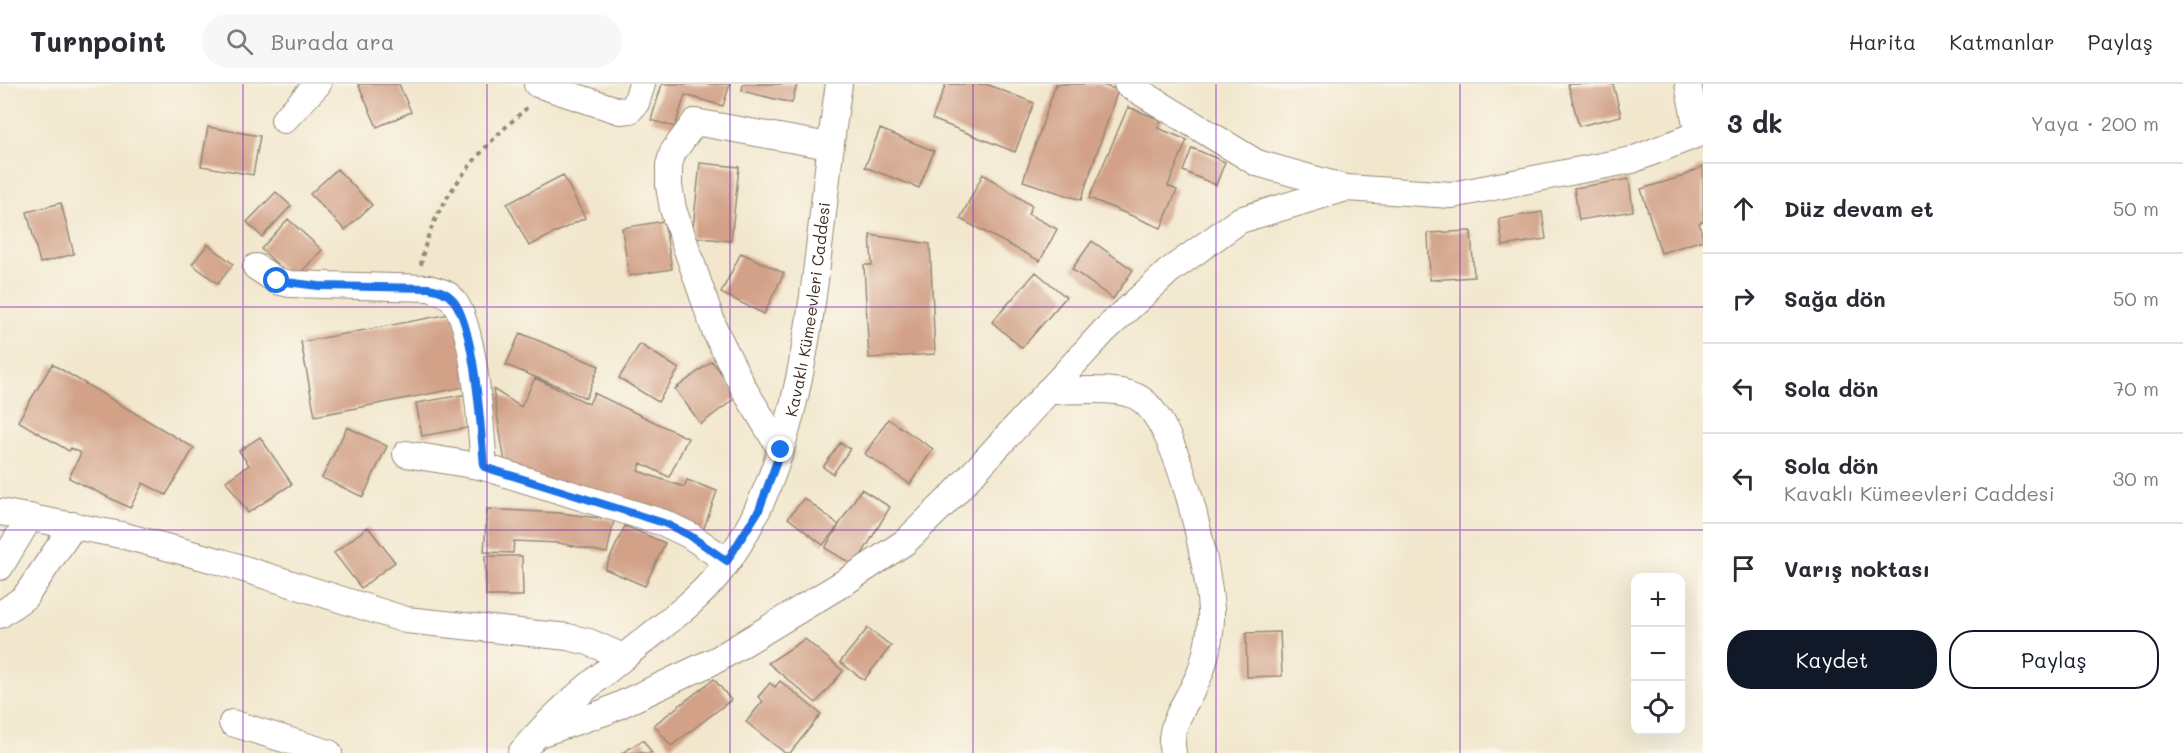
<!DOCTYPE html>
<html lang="tr">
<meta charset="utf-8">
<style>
body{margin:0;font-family:Mali,sans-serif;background:#f7f7f7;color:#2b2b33}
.controls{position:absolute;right:18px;bottom:18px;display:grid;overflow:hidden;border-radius:12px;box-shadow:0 6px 24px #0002}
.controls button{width:54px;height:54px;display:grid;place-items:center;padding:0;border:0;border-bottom:2px solid #e1e1e2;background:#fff;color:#2b2b33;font:30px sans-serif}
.stop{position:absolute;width:18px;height:18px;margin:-14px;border:4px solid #1a73e8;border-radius:50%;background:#fff}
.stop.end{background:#1a73e8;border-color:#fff;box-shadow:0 2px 6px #0008}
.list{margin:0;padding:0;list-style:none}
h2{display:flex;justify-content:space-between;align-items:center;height:78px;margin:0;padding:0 24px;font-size:26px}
h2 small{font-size:20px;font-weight:400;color:#7c7c81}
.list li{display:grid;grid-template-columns:39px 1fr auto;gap:18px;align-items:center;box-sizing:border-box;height:90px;padding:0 24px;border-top:2px solid #e1e1e2}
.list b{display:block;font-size:22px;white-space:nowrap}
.list p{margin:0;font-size:20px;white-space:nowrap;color:#7c7c81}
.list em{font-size:20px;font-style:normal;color:#7c7c81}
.actions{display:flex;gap:12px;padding:18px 24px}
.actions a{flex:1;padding:14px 0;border:2px solid #111827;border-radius:24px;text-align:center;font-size:21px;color:#111827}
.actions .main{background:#111827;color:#fff}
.icon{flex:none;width:33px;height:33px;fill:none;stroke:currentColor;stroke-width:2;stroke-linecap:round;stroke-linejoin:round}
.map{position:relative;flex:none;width:1703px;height:669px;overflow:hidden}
header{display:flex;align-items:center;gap:36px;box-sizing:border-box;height:84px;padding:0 30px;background:#fff;border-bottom:2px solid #e1e1e2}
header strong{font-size:28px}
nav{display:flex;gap:33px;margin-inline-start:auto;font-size:21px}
.search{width:420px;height:54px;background:#f7f7f7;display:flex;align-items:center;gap:15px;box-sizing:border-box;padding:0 21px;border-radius:33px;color:#7c7c81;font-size:22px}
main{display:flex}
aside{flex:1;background:#fff}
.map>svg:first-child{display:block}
.building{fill:#d2a187}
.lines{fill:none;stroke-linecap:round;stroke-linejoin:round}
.minor-casing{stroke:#968876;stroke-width:28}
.path{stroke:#968876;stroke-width:4;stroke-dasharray:4.5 4.5;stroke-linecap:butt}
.minor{stroke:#fff;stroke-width:26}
.route{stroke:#1a73e8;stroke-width:8}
.grid{fill:none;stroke:#7b2cbf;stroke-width:1.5;stroke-opacity:0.55}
.labels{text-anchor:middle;stroke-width:4.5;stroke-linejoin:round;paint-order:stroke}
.street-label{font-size:16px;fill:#3b2a1e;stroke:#fbf7ec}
</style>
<header>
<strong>Turnpoint</strong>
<div class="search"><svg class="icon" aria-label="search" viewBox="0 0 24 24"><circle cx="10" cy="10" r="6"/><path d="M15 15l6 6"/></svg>Burada ara</div>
<nav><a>Harita</a><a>Katmanlar</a><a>Paylaş</a></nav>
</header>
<main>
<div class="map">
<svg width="1703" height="669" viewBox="0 0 1703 669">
<rect width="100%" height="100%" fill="#fbf7ec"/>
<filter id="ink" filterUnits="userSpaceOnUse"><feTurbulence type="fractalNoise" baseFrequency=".0167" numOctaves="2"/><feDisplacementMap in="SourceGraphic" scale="12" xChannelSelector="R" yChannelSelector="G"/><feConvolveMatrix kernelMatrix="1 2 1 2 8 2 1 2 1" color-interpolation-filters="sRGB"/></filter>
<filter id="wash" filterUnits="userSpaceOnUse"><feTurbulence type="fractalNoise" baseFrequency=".008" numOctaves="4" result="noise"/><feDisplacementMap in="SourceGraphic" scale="24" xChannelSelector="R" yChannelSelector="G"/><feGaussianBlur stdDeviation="1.35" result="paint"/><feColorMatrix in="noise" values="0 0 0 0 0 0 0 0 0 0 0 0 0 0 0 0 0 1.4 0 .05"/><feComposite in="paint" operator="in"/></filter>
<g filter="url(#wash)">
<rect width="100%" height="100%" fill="#f2e7cd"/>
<g id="blocks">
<path class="building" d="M358 0H399L411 28 377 43Z
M662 0H730L723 22 685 11 675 43 651 36Z
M743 0H797L792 19 742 7Z
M946 0H986L1034 19 1015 68 932 35Z
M1056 0H1099L1118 6 1081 116 1023 97Z
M1568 0H1613L1621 32 1579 42Z
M1128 23 1161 36 1158 44 1187 56 1168 102 1177 106 1161 144 1089 114Z
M208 43 260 52 253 91 201 82Z
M880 45 934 67 919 104 865 83Z
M1192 64 1225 78 1216 101 1183 87Z
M700 79 739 83 731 157 692 153Z
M1703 82V137L1699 139 1703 156 1661 169 1641 105 1684 92Z
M337 85 372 121 345 146 310 110Z
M983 90 1032 122 1028 130 1057 145 1040 177 960 135Z
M563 91 585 134 529 162 507 120Z
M1629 95 1633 127 1579 136 1574 104Z
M276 108 291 122 262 153 247 138Z
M61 119 74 170 40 179 27 128Z
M1542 128 1546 155 1503 162 1499 135Z
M288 135 322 166 294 196 261 165Z
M664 137 672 185 629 192 622 144Z
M1471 147 1474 193 1430 196 1428 149Z
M870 151 930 160 935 270 869 274 864 181H872Z
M1092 157 1133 186 1113 215 1072 185Z
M208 160 233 180 218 200 192 180Z
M741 169 784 189 764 230 721 209Z
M1036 188 1066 213 1022 264 992 238Z
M455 229 470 302 315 332 301 258Z
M520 249 599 282 586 314 506 281Z
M640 260 679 285 658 318 619 294Z
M712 277 738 312 701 340 675 305Z
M52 280 194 364 166 411 143 399 130 424 69 394 81 369 71 364 69 367 18 337Z
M535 294 589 320 594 309 688 354 669 393 641 379 638 387 684 403 687 396 717 407 703 447 506 385 493 305 521 323Z
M468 310 473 343 422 352 416 319Z
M888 335 933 365 910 400 865 370Z
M347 343 387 362 363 413 322 394Z
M260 353 292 400 248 429 226 397 249 381 239 367Z
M840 359 850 365 833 390 823 383Z
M861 405 890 423 855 482 825 464 839 441 823 461 788 434 804 414 839 441Z
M487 425 560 429 614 436 607 469 559 459 514 457 513 469 484 468Z
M625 442 665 459 645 502 605 485Z
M368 443 395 478 361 504 334 469Z
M485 472H522L523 512H486Z
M868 544 891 562 864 596 840 578Z
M1280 548 1282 592 1247 593 1246 549Z
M805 555 843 587 816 619 768 579Z
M714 595 731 616 671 662 654 641Z
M780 597 821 630 790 669H785L746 638 763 617 758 613 770 599 775 603Z
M643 656 652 669H622Z"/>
</g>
</g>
<g filter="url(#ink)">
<use href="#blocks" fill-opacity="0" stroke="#968876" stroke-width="1.5"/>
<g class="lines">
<g class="minor-casing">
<g id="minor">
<path d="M537 0 620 27 630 26 636 19 642 0"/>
<path d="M1127 0 1257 79 1346 104"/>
<path d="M284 36 318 0"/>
<path d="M256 183 277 197 290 200 429 204C438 207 447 208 453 216 475 242 481 346 484 383"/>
<path d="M1048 307C1073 307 1123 301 1142 316 1180 345 1208 479 1211 526 1212 544 1207 567 1202 584 1193 612 1166 638 1173 669"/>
<path d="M781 366 744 305 715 247 673 125 669 102V81L673 68 695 38 829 62"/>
<path d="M406 370 484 383 664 439 689 451 727 477"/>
<path d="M0 428 121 451 222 478 406 536 568 553 589 558 623 573"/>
<path d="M0 483 30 433"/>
<path d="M0 531 25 513 74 441"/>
<path d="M232 639 329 669"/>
<path d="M539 650 605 628 718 575 845 498 905 458 953 411 1105 246 1169 187 1240 136 1346 104 1452 111 1632 76 1698 50 1688 0"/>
<path id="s1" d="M521 669C550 633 589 601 624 573 656 546 693 522 719 489 816 367 815 150 839 0"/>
</g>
</g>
<path class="path" d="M421 181C429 121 483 61 527 24"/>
<use href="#minor" class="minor"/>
</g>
</g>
<g class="lines" filter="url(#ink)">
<path class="route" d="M277 197 319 202 429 204C438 206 447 208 453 216 475 242 481 346 484 383L664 439 689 451 727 477 759 426 781 366"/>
</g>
<path class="grid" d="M243 0V669M487 0V669M730 0V669M973 0V669M1216 0V669M1460 0V669M0 223H1703M0 446H1703"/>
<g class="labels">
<g class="street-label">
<text dy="6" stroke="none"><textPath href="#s1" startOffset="550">Kavaklı Kümeevleri Caddesi</textPath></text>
</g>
</g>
</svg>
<div class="controls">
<button>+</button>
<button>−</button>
<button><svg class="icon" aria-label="locate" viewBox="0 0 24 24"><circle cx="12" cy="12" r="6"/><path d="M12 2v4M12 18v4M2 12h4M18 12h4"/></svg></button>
</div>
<div class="stop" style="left:277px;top:197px"></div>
<div class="stop end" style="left:781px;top:366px"></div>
</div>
<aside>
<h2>3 dk<small>Yaya · 200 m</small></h2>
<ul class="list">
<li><svg class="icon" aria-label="ahead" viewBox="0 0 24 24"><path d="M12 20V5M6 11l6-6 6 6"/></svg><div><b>Düz devam et</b></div><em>50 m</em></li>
<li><svg class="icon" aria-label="right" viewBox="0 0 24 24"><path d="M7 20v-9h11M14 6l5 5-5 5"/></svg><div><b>Sağa dön</b></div><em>50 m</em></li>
<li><svg class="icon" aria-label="left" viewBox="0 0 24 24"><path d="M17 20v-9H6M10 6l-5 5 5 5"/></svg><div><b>Sola dön</b></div><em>70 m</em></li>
<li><svg class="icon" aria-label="left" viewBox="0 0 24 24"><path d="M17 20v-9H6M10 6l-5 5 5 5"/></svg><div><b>Sola dön</b><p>Kavaklı Kümeevleri Caddesi</p></div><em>30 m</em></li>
<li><svg class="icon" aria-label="arrive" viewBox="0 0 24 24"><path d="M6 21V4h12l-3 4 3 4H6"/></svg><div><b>Varış noktası</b></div></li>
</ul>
<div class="actions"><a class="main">Kaydet</a><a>Paylaş</a></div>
</aside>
</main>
